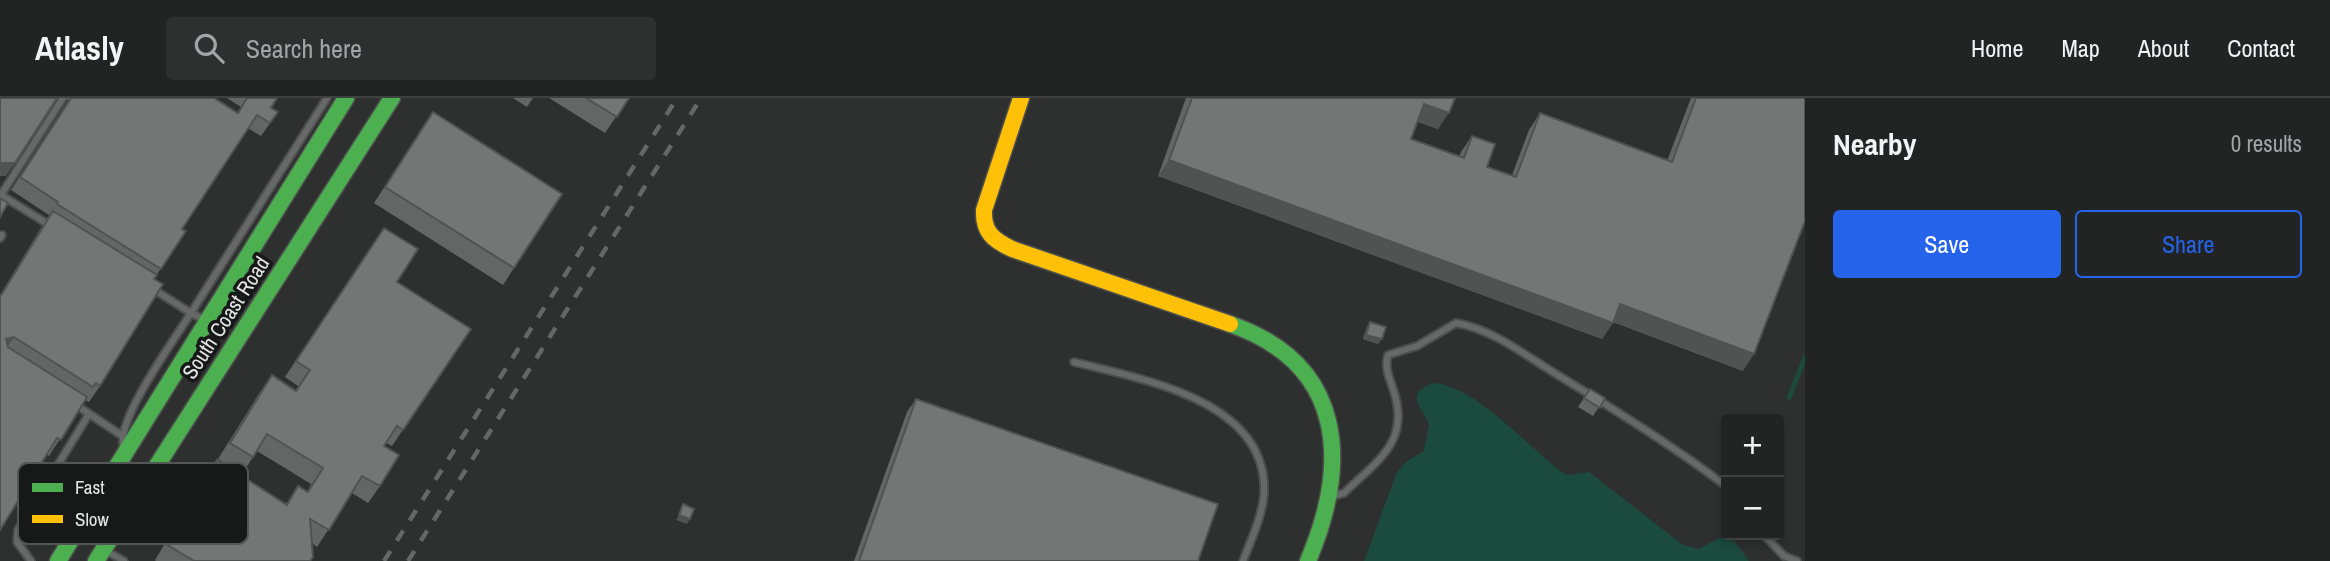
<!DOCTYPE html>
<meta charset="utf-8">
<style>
body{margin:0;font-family:"Archivo Narrow",sans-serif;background:#2e3030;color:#f1f3f6}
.controls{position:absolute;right:21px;bottom:21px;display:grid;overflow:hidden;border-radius:7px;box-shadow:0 4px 10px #0003}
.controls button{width:63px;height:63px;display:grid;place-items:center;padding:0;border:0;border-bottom:2px solid #3f4141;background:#222423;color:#f1f3f6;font:35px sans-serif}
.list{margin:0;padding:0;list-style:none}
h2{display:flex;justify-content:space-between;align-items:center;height:91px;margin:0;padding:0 28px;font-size:30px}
h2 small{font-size:23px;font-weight:400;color:#a2a4a6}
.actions{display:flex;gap:14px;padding:21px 28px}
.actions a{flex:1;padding:16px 0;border:2px solid #2563eb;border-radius:7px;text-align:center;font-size:24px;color:#2563eb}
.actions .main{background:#2563eb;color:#fff}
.icon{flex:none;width:38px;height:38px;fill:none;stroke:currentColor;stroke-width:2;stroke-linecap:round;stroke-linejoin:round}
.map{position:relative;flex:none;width:1805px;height:463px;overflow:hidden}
header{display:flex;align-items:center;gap:42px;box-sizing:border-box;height:98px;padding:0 35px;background:#222423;border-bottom:2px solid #3f4141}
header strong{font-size:33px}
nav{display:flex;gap:38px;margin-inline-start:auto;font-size:24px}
.search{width:490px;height:63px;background:#2e3030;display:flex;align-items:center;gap:18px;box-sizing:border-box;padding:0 24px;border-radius:7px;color:#a2a4a6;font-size:26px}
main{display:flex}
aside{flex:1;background:#222423}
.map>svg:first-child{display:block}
.water{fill:#1b4b3c}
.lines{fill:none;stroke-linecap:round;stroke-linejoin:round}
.stream{stroke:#1b4b3c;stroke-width:4.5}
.lane-casing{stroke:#4c4e4d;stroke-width:10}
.fast-casing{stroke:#4c4e4d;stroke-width:19}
.slow-casing{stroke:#4c4e4d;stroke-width:19}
.lane{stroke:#676868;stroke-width:6}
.fast{stroke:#4caf50;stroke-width:16}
.slow{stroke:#ffc107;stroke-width:16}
.rail{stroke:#656666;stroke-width:4.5;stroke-dasharray:12 12;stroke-linecap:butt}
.wall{fill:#646565}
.shaded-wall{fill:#515252}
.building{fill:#747575;stroke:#515252;stroke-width:2}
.labels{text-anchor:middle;stroke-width:7;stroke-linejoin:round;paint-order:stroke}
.street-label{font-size:21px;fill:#e3e6e4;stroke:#171818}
.key{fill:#171818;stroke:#545655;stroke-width:2}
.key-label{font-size:19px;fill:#e3e6e4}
</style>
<header>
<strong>Atlasly</strong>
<div class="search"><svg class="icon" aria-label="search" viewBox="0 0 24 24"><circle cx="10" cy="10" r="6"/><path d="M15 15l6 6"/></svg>Search here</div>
<nav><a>Home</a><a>Map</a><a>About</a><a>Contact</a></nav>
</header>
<main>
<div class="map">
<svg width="1805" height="463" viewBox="0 0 1805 463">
<rect width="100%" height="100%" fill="#2e302f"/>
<path class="water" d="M1432 285C1475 286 1529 351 1566 377L1589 374 1683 447 1699 451 1719 440 1733 441 1749 463H1364L1397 374 1407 363 1424 353 1429 327C1423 308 1403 299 1432 285Z"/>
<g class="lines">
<path class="stream" d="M1789 300 1805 259"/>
<g class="lane-casing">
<path id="lane" d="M51 128 1 97 63 0
M0 140 2 137
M153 191 191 215 327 0
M1074 264C1141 281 1269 302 1264 396 1262 419 1251 442 1243 463
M76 307 121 337
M123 346C119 318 174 242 191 215L203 221
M1333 398 1344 395C1377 363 1410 344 1394 294 1390 281 1384 270 1388 257L1417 248 1456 225C1492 231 1525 257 1556 276 1614 311 1672 347 1726 388
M1764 437 1784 458 1797 463
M108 454 124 463
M31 463 17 444 18 432 89 316"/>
</g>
<g class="fast-casing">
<path id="fast" d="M1230 226C1345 266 1350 364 1308 463
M58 463 346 0
M96 463 392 0"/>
</g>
<g class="slow-casing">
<path id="slow" d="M1021 0 984 112C983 134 993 142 1012 151L1230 226"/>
</g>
<use href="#lane" class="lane"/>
<use href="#fast" class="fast"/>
<use href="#slow" class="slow"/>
<path class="rail" d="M384 463 677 0
M408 463 701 0"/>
</g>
<path class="wall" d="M67 0H214L237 15 241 9 227 0H277L271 10 278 14 261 38 248 30 182 131 186 133 154 181 100 288 89 304 85 302 49 358 47 357 0 432V197L49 117 11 92 68 3Z
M513 0H533L527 9Z
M549 0H629L605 35Z
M1186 0H1455L1438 31 1418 24 1411 41 1459 59 1461 54 1472 38 1487 69 1512 77 1529 32 1540 15 1667 63 1691 0H1805L1743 273 1613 224 1602 241 1158 78Z
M433 14 514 170 503 187 374 105Z
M384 130 397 184 471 231 392 348 386 345 384 348 380 388 368 405 352 395 317 449 312 445 310 463H156L155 462 205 379 217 362 286 406 298 388 307 394 311 386 257 353 242 376 218 361 260 294 272 277 296 292 298 288 285 279Z
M1370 224 1378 246 1363 241 1367 229Z
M1590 291 1605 300 1593 318 1578 309Z
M916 301 1198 463H854L907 314Z"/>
<path class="shaded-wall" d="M1424 6 1449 15 1438 31 1413 22Z
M1169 62 1613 225 1602 241 1158 78Z
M0 65H15L6 78H0Z
M1620 206 1754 256 1743 273 1609 222Z
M1366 237 1382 241 1378 246 1363 241Z
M14 239 3 255 6 241Z
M679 417 690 421 687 426 676 422Z"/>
<path class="building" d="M0 0H57L15 65H0Z
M71 0H214L238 15 247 0H277L271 10 278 14 270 25 257 17 182 131 186 133 161 171 57 106 58 104 20 79Z
M586 0H629L617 19Z
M1192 0H1455L1449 15 1424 6 1411 41 1464 60 1472 38 1495 46 1487 69 1516 79 1540 15 1672 64 1696 0H1805V123L1754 256 1620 206 1613 225 1169 62Z
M433 14 562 96 514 170 385 89Z
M0 100 8 105 0 119Z
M53 113 157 177 154 181 163 186 100 288 96 285 93 289 14 239 6 241 8 249 87 299 61 342 57 340 0 432V199Z
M384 130 418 151 397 184 471 231 403 332 397 328 384 348 399 357 380 388 362 378 329 432 310 421 313 459 310 463H194L166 446 217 362 287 407 298 388 308 394 323 370 267 336 253 359 230 345 272 277 296 293 310 272 296 263Z
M1370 224 1386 229 1382 241 1366 237Z
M1590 291 1605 300 1600 310 1584 300Z
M916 301 1218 406 1198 463H859Z
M683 406 694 411 690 421 679 417Z"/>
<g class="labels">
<g class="street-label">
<text transform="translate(226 220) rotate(-57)" y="7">South Coast Road</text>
</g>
</g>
<rect x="18" y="365" width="230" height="81" rx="10" class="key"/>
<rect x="32" y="385" width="31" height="9" fill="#4caf50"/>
<rect x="32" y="417" width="31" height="8" fill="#ffc107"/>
<g class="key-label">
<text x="75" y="396">Fast</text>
<text x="75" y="428">Slow</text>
</g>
</svg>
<div class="controls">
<button>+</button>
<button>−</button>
</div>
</div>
<aside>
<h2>Nearby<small>0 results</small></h2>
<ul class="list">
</ul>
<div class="actions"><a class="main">Save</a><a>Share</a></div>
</aside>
</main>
